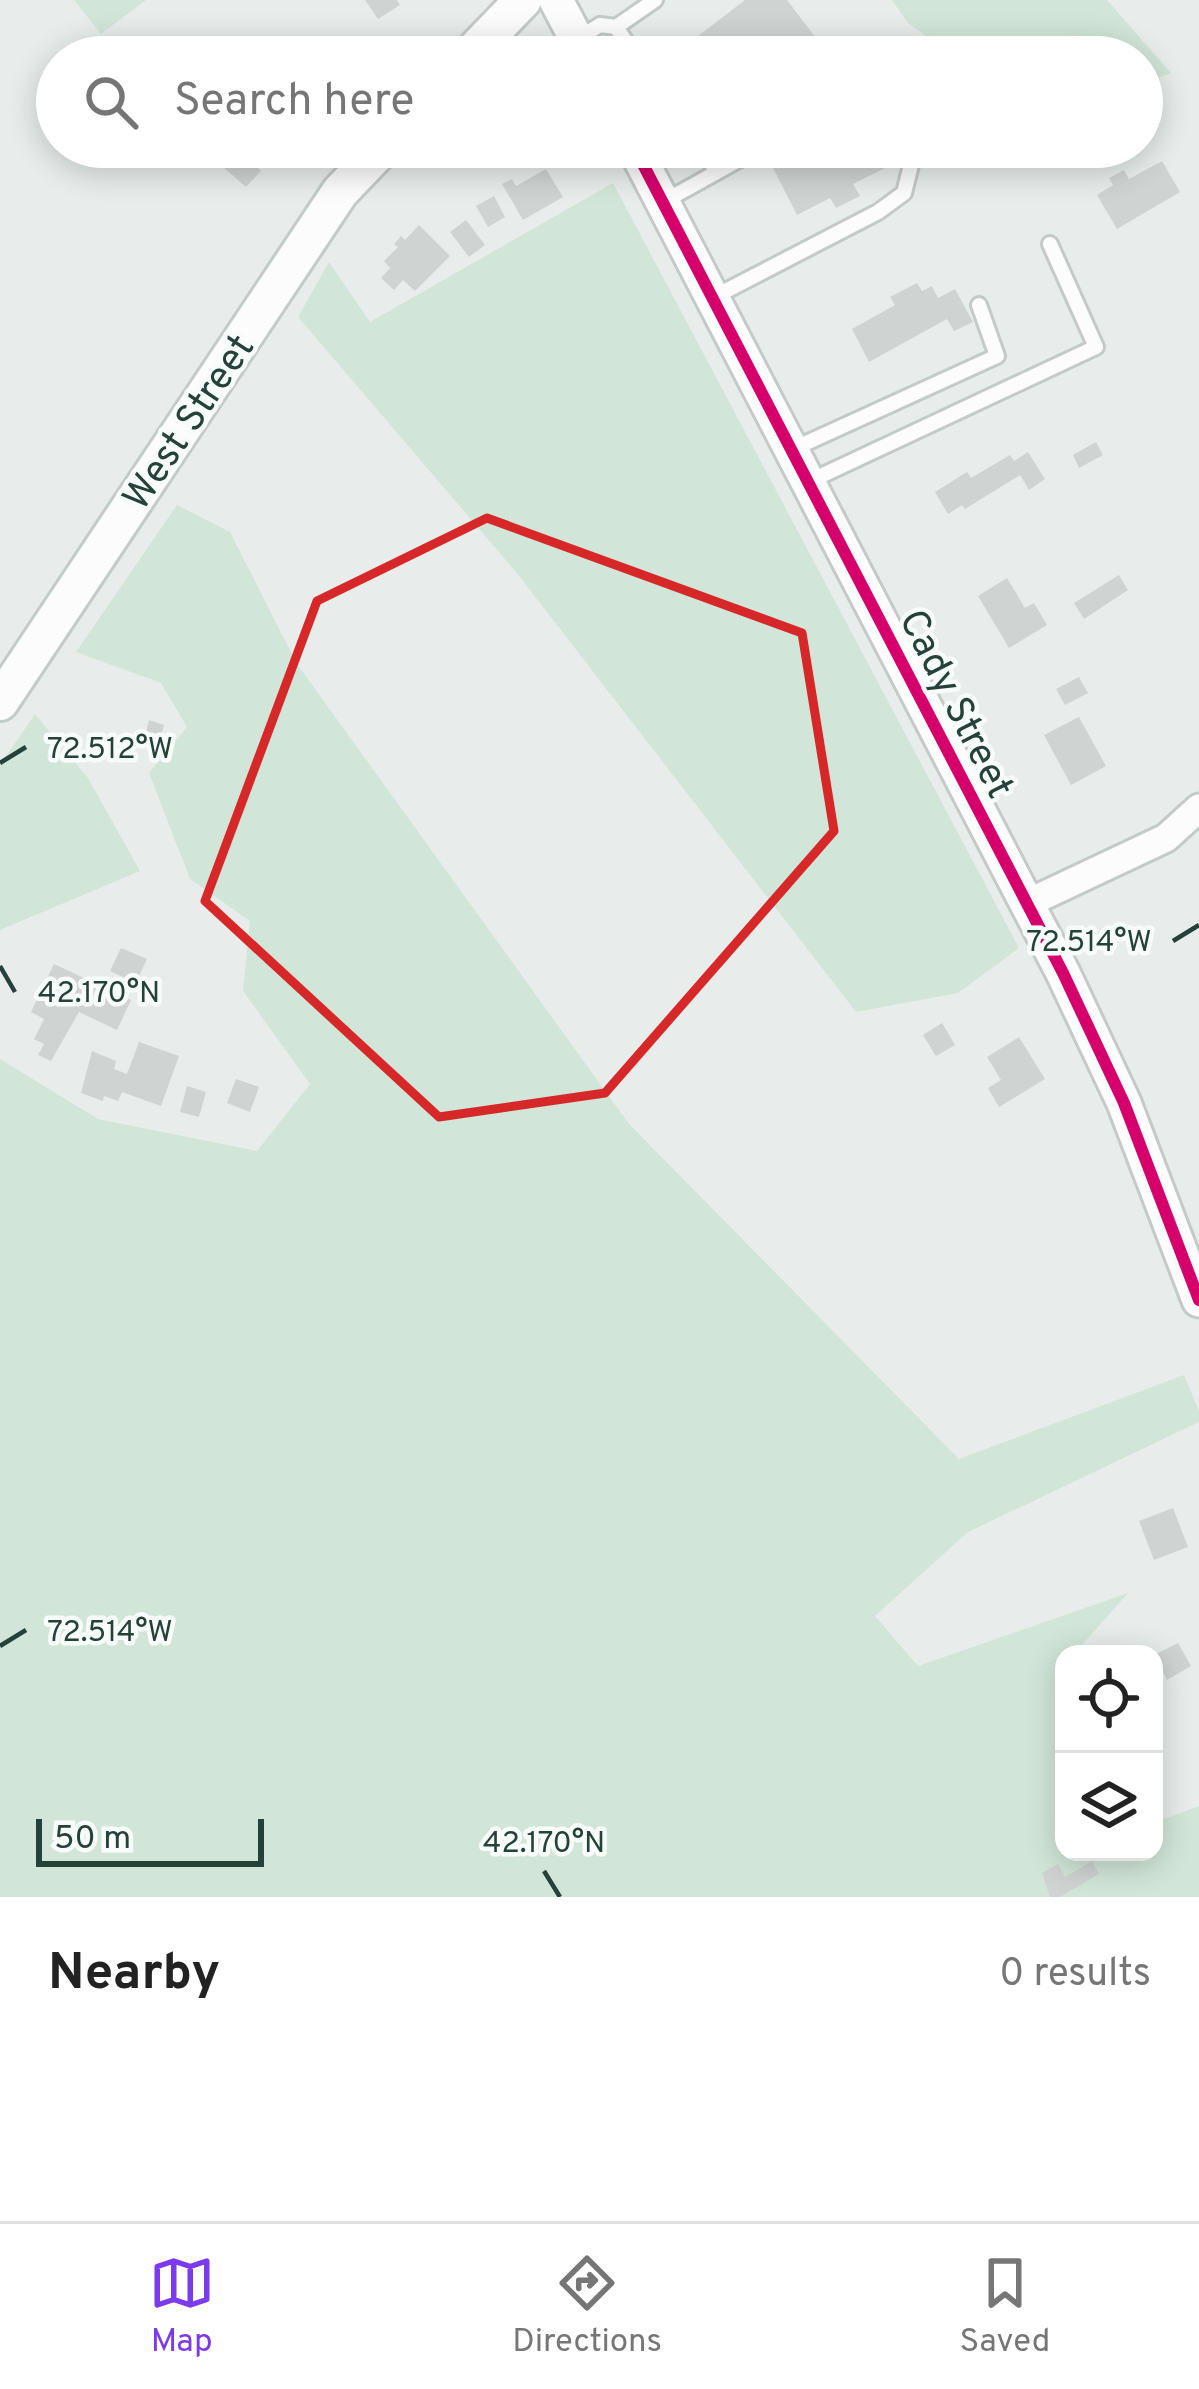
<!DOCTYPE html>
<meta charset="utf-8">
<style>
body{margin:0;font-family:Overpass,sans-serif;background:#f6f6f6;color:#222}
.controls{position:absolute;right:36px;bottom:36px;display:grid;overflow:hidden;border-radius:24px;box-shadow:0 6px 30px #0003}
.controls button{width:108px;height:108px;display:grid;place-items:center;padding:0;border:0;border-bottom:3px solid #e0e0e0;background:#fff;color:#222;font:60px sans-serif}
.scale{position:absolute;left:36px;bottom:30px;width:228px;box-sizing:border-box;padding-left:12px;border:6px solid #24423a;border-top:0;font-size:33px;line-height:42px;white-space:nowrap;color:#24423a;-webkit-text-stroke:9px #f7fbf9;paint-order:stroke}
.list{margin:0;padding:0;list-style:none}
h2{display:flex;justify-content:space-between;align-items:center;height:156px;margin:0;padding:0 48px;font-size:51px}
h2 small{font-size:39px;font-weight:400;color:#767676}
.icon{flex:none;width:66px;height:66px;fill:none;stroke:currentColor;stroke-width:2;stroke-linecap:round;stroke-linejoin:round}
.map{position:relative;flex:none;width:1199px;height:1897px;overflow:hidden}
.search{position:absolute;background:#fff;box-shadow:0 6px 30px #0003;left:36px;right:36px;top:36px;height:132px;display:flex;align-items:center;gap:30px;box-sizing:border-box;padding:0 42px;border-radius:66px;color:#767676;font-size:45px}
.sheet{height:324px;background:#fff}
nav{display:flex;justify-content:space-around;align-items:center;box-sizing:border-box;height:168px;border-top:3px solid #e0e0e0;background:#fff;font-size:33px;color:#767676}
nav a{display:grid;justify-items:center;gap:6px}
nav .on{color:#7c3aed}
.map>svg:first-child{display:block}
.green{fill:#d1e6d8}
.building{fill:#cfd4d2}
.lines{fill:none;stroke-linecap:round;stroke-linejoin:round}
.service-casing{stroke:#c5cac8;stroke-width:20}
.minor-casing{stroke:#c5cac8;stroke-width:33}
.tertiary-casing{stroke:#c5cac8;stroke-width:39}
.secondary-casing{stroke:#c3cbc8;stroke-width:42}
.service{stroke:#fcfcfc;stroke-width:14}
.minor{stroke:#fcfcfc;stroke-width:27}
.tertiary{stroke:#fcfcfc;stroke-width:33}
.secondary{stroke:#fcfcfc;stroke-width:36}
.cycleway-casing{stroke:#f7fbf9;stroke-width:20}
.cycleway{stroke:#d6006c;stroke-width:12}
.marked{fill:none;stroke:#d62828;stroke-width:9;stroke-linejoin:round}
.ticks{fill:none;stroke:#24423a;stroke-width:4.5}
.labels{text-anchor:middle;stroke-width:9;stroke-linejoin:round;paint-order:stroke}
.street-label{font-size:39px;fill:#24423a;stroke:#f7fbf9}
.ticks-label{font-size:30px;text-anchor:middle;fill:#24423a;stroke:#f7fbf9;stroke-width:9;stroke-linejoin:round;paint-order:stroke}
</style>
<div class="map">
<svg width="1199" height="1897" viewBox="0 0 1199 1897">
<rect width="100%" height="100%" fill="#e8edeb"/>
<path class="green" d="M74 0H146L101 34Z
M892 0H1107L1171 73 1142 84V57H955L908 23Z
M613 183 1019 948 958 993 856 1012 516 572 298 317 329 262 370 322Z
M177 505 230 532 297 664 629 1124 959 1459 1184 1375 1199 1411V1422L968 1532 875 1616 918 1666 1128 1593 1074 1654H1064V1852H1154V1823L1199 1806V1897H0V1059L98 1119 257 1151 310 1084 243 991 250 921 190 879 149 773 187 727 161 683 76 652Z
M35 714 88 778 140 871 0 930V765Z"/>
<path class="building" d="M365 0H397L400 5 378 19Z
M745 0H787L823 47 809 57H693L685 46Z
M241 147H262L250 161 261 171 246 187 223 167Z
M808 147H887L895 163 853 184 860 196 836 208 830 198 797 215 772 166Z
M1162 161 1180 192 1117 229 1097 195 1113 185 1109 178 1124 170 1129 179Z
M546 169 563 197 523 220 502 184 512 179 516 186Z
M494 196 505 217 488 227 476 206Z
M466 220 485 245 469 257 450 232Z
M419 225 450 256 415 291 403 280 394 290 381 278 390 268 384 261 398 247 394 244 401 236 405 240Z
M917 283 922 291 932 286 938 298 955 289 973 322 954 331 947 319 869 362 852 329 895 305 890 297Z
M1096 442 1103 455 1079 468 1073 455Z
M1028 452 1045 479 1029 490 1020 475 965 509 962 505 948 514 935 492 967 472 971 478 1010 455 1014 461Z
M1119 575 1128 590 1084 619 1074 603Z
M1007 578 1025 608 1034 603 1047 625 1009 648 978 596Z
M1079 677 1088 693 1065 705 1056 689Z
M1079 717 1106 766 1071 785 1044 735Z
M149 720 164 725 158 747 143 743Z
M121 948 147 959 136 983 110 971Z
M54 964 131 1000 117 1030 79 1012 51 1061 38 1055 44 1044 34 1039 44 1019 31 1012Z
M942 1023 955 1045 936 1056 923 1035Z
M1019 1037 1045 1079 999 1107 988 1088 1001 1080 987 1057Z
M139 1042 179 1056 161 1106 122 1092 118 1101 104 1096 103 1101 81 1093 92 1051 116 1061 114 1069 127 1074Z
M236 1079 259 1087 250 1112 227 1103Z
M187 1086 206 1092 199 1117 180 1112Z
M1173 1508 1188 1547 1154 1560 1139 1521Z
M1178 1643 1191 1666 1167 1680 1154 1655Z
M1092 1861 1099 1874 1060 1897H1050L1042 1873 1058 1864 1065 1877Z"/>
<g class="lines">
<g class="service-casing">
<path id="service" d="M616 27 655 0
M577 39 600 25 616 27 636 57
M701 147 717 172
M663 202 762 147
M714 297 878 212 904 193 911 165 908 147
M793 449 997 356 979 305
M810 481 1096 347 1050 244"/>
</g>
<g class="minor-casing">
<path id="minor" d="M1028 903 1166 838 1199 808"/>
</g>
<g class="tertiary-casing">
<path id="tertiary" d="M556 0 586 57
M634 147 1063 973 1124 1103 1199 1300"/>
</g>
<g class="secondary-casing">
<path id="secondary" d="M468 57 523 0
M0 702 340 192 383 147"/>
</g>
<use href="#service" class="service"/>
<use href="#minor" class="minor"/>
<use href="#tertiary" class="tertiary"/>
<use href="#secondary" class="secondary"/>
<g class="cycleway-casing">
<path id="cycleway" d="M634 147 1063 973 1124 1103 1199 1300"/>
</g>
<use href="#cycleway" class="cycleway"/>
</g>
<path class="marked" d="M487 518 802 633 834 831 605 1093 439 1117 205 901 317 601Z"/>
<path class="ticks" d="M0 763 26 747M1173 941 1199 925M0 966 15 992M0 1646 26 1630M544 1871 560 1897"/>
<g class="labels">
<g class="street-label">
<text transform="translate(187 421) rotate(-56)" y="14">West Street</text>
<text transform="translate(958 703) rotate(63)" y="14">Cady Street</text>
</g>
</g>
<g class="ticks-label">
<text x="110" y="758">72.512°W</text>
<text x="1089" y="951">72.514°W</text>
<text x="99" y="1002">42.170°N</text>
<text x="110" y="1641">72.514°W</text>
<text x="544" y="1852">42.170°N</text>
</g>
</svg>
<div class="controls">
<button><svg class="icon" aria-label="locate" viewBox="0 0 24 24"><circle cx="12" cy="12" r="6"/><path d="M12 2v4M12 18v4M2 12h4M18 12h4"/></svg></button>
<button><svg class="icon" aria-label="layers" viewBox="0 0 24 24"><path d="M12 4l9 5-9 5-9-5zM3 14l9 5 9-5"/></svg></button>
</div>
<div class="scale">50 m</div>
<div class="search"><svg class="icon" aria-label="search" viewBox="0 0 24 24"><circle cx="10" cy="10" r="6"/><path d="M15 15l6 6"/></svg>Search here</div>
</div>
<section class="sheet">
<h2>Nearby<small>0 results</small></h2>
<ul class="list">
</ul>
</section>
<nav>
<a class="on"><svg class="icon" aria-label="map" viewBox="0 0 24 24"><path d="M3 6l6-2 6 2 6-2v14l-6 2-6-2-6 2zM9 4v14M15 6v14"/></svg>Map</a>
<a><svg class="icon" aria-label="directions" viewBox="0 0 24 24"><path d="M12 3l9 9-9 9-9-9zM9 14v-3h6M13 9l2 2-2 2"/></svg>Directions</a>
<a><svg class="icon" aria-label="saved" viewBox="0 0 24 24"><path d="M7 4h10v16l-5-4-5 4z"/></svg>Saved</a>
</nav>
